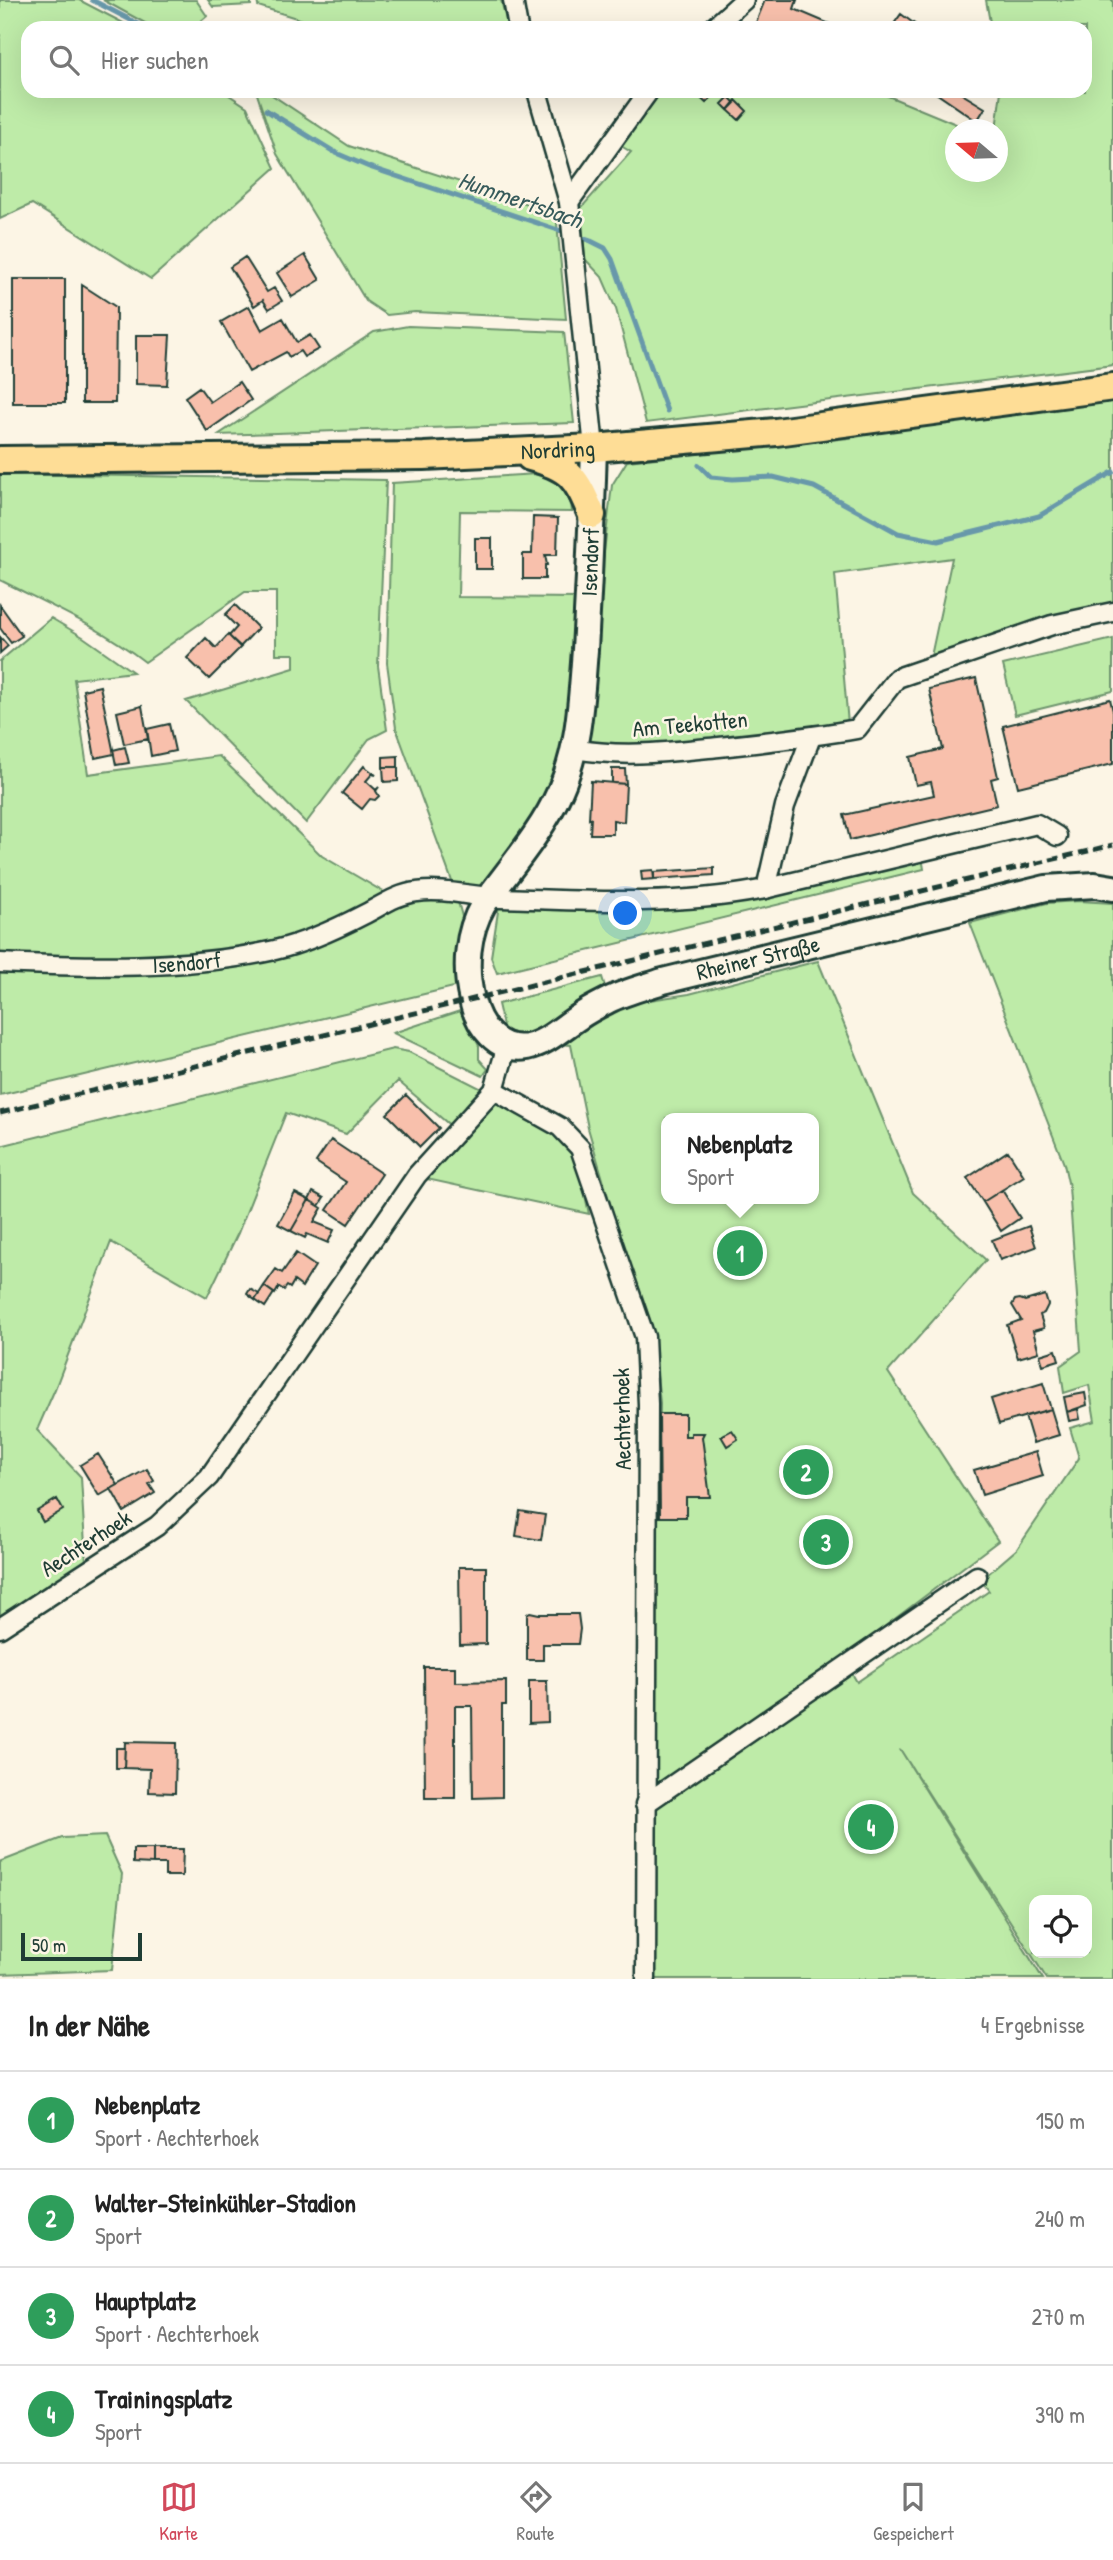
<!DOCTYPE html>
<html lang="de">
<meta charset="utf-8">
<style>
body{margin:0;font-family:"Patrick Hand",sans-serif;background:#f6f6f6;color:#222}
.controls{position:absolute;right:21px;bottom:21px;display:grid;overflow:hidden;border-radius:14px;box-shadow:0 7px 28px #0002}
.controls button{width:63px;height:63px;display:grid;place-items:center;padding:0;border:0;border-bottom:2px solid #e0e0e0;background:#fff;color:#222;font:35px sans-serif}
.compass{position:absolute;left:945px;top:119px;width:63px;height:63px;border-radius:50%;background:#fff;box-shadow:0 7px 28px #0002;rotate:289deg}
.scale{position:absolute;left:21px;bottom:18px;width:121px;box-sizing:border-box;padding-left:7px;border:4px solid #1f3d34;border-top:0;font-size:19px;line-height:24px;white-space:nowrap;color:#1f3d34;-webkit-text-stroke:5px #fcf5e5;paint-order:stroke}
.you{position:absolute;left:626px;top:914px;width:24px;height:24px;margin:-18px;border:5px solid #fff;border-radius:50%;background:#1a73e8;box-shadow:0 0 0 10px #1a73e833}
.badge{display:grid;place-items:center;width:46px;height:46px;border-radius:50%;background:#d1495b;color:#fff;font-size:23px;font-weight:700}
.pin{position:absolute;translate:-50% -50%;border:4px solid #fff;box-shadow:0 2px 7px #0006}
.popup{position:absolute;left:661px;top:1113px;width:158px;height:91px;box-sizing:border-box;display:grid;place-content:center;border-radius:14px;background:#fff;filter:drop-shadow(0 2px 5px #0005);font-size:23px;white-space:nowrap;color:#767676}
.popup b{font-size:26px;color:#222}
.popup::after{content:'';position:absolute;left:50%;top:100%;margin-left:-14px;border:14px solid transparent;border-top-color:#fff}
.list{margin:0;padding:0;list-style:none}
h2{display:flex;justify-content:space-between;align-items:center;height:91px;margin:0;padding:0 28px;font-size:30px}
h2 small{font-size:23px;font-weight:400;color:#767676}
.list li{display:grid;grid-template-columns:46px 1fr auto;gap:21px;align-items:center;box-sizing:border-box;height:98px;padding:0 28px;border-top:2px solid #e0e0e0}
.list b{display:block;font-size:26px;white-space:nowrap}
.list p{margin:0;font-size:23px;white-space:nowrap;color:#767676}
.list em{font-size:23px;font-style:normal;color:#767676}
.icon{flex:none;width:38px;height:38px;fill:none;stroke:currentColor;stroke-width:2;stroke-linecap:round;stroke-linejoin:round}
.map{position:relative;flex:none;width:1113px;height:1979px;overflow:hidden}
.search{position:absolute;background:#fff;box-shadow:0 7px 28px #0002;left:21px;right:21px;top:21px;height:77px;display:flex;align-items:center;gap:18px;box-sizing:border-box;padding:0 24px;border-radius:21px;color:#767676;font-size:26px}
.sheet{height:483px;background:#fff}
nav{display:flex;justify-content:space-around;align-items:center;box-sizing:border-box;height:98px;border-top:2px solid #e0e0e0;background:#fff;font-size:19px;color:#767676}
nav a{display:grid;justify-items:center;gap:4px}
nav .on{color:#d1495b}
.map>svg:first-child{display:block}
.green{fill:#beeba8;stroke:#6e946e;stroke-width:2;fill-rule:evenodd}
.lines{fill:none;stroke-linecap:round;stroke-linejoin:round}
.stream{stroke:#6898aa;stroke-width:5}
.building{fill:#f8c0ac;stroke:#1f3d34;stroke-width:2}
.street-casing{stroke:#1f3d34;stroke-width:23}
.secondary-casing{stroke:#1f3d34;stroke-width:30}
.primary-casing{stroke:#1f3d34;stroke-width:32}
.street{stroke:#fcf5e5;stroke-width:18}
.secondary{stroke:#fcf5e5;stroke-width:24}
.primary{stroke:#fedd96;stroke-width:26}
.rail{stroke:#1f3d34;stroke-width:5;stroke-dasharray:10 5;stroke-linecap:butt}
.labels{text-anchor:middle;stroke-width:5;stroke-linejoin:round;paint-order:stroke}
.street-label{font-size:23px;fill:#1f3d34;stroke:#fcf5e5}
.water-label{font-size:24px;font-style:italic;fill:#375b5b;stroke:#fcf5e5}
</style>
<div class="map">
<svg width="1113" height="1979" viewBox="0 0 1113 1979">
<rect width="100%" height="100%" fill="#fcf5e5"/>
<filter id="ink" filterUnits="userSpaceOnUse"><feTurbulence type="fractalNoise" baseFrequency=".0143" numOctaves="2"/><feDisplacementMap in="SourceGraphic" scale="14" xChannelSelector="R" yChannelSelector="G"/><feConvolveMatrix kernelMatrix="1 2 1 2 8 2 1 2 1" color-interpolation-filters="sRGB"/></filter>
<g filter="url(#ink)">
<path class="green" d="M0 0H79L133 28H28V91H223L247 107 275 168 151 279 32 204 0 219Z
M103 0H196L207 16 193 28H154Z
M208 0H251V5L213 7Z
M257 0H501L508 28H328L258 6Z
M986 0H1113V365L646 423 616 309 602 277 585 259 581 208 631 152 621 146 655 93 876 91 968 129 956 130V172H998L996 129 1001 91H1085V28H991Z
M256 91H266L349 146 556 213 566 319 415 312 387 315 366 301 277 154Z
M408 326 564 332 574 423 218 435 374 332Z
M1113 393V605L930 661 952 558 835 574 848 724 639 749 581 743 612 485 627 461 849 438Z
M0 474 386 480 378 666 387 730 369 739 306 823 186 701 294 668V654H276V592H245L145 662C102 628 49 605 0 580Z
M537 474C558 480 572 489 572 512L460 511 458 597 577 598C573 660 576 732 549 790 532 826 505 857 480 888L453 884 396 728 387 663 392 483Z
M51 618 83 637 133 672 74 679 88 774 219 756 322 856 387 894 337 923 276 945 138 961 0 958V661Z
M1113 639V691L1015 715 1003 665Z
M922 857 924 869 497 973 491 957 499 905 720 901Z
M429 898 458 902 463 920 456 948 458 986 0 1095V968L280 957 353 930 405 902Z
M1079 901 1113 903V1979H1047L900 1749 1043 1979H654L652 1881 660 1403 655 1357 588 1128 571 1045 559 1044 535 1033 520 1035 504 1030 498 1004 602 977 611 1006 689 994 818 961 913 1193 986 1260 888 1372 998 1541 843 1658 857 1682 989 1591 981 1580 1017 1549 1079 1458 1070 1428 1095 1421 1089 1385 1064 1393 1060 1366 1081 1351 1069 1187 1064 1164 970 923 1047 903ZM666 1118H814V1199H666ZM1034 1900H1087V1953H1034Z
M463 1010 479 1046V1059L488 1069 483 1076 393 1033Z
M393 1049 409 1052 486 1091 452 1127 398 1081 346 1134 286 1113 238 1233 207 1297 111 1242 55 1389 37 1430 81 1477 86 1563 0 1618V1146Z
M496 1098 555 1133 576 1152 589 1214 422 1178Z
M105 1836 122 1874 112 1970 0 1974V1862L62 1838Z"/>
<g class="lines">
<path class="stream" d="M92 0 146 28
M236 91 238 92
M266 110 336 153 369 167 591 241 605 248 612 259 667 411
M699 465 711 477 733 479 773 477 814 487 898 533 938 541 1039 516 1113 472"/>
</g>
<path class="building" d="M765 0H797L794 9 839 28H762L755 25Z
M901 14 920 28H891Z
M693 91H718L706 103Z
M933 91H957L985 108 977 121Z
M729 97 735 103 728 110 722 104Z
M736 100 747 111 739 120 728 110Z
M305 255 320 280 292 297 277 273Z
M245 257 267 292 274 288 282 301 269 309 263 300 254 306 230 267Z
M13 279H65V403H13Z
M82 285 116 307 115 403H82Z
M249 306 262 330 283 318 296 341 298 342 310 335 319 349 304 357 300 351 289 357 286 352 249 372 221 322Z
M136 335H170L167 385 136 384Z
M239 382 251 400 207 431 185 397 199 387 210 402Z
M533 517 558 518 557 555H545L547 565H545V579H523V554H532Z
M475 538H492V569H475Z
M0 605 22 636 11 643 0 628Z
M235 605 258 628 240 647 229 636 237 627 225 615Z
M228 635 241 647 209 679 187 658 206 638 216 648Z
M0 637 8 646 0 653Z
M976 678 998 777 991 779 997 805 850 840 844 815 934 795 931 782 916 785 910 757 943 749 929 689Z
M100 686 114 754 95 758 83 690Z
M1110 699 1113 711V764L1018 787 1003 726Z
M142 706 148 739 124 744 117 712Z
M169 724 175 751 151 756 147 729Z
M125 747 129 763 116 765 113 750Z
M398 756V767H383V757Z
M364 766 376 775 372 774 366 781 376 790 379 787 376 791 379 796 375 800 370 799 362 809 342 793Z
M383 767H398V781L384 782Z
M612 769H625L626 784 612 783Z
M591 781 626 784 624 822 613 820V834H590L591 818 589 819Z
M714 868V875L654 879V872Z
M653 870 654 879 642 880 641 871Z
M406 1095 439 1128 420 1147 387 1114Z
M331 1140 382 1174 348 1224 327 1210 346 1182 316 1162Z
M1008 1151 1024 1176 983 1202 967 1178Z
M1002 1190 1020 1218 1001 1231 983 1202Z
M313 1192 324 1198 319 1206 309 1200Z
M295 1193 309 1200 291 1231 278 1224Z
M309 1200 322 1208 314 1222 334 1230 328 1243 307 1234 305 1238 291 1231Z
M1029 1226 1036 1247 1000 1260 992 1240Z
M296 1253 315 1266 302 1287 294 1281 290 1288 287 1286 284 1290 279 1287 275 1294 264 1286 276 1269 282 1273Z
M264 1286 274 1293 265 1307 255 1300Z
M250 1289 259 1294 255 1300 247 1294Z
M1045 1295 1048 1305 1044 1313 1040 1315 1044 1328 1033 1331 1039 1352 1018 1358 1007 1325 1021 1320 1012 1305 1015 1300 1020 1299 1025 1301Z
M1056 1350 1059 1360 1043 1365 1040 1355Z
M1043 1383 1051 1409 999 1424 991 1399Z
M1085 1393 1087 1405 1067 1412 1064 1397Z
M1051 1409 1059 1435 1033 1443 1025 1416Z
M1078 1409 1080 1419 1069 1421 1067 1412Z
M659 1414H685V1436H691V1433H704L702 1437 710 1497H686V1517H660Z
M732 1430 738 1439 727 1446 721 1436Z
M1036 1452 1043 1476 982 1495 974 1470Z
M98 1454 118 1485 99 1496 80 1465Z
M147 1469 154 1481 149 1484 155 1493 124 1512 111 1489Z
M57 1499 63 1510 43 1522 37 1511Z
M520 1511 545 1515 541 1540 516 1536Z
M459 1567H486V1644L460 1645Z
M530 1612 539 1614H578L580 1629 578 1644H543V1660H527V1614Z
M424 1667H455V1682L506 1681V1705H502V1797L473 1798 472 1706H455V1798H425Z
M529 1681H547L548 1722 529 1723Z
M125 1742 176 1743 175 1793 149 1792 150 1769 124 1768Z
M116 1748H125L124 1768H116Z
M133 1849H153V1864L133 1863Z
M153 1849H183L182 1876H165V1864H153Z"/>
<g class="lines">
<g class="street-casing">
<g id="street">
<path d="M513 0 518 28"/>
<path d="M713 28 744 0"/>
<path d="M537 91 569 202 594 448"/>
<path d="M569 202 649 91"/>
<path d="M574 749C625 758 668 752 719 747 765 742 811 737 857 729L897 678 1052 625 1113 612"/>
<path d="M766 889 785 806 811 737"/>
<path id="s1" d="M0 963C91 967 185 970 275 950 305 943 336 929 363 915 381 906 397 894 417 892 444 888 473 897 501 898 587 901 675 906 760 890L1037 824 1057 836"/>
<path d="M494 1090 560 1127 580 1148 645 1337 648 1404 646 1979"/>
<path d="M0 1628 157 1526 209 1477 417 1175 494 1090 507 1045"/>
<path d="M645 1804 977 1576"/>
</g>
</g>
<g class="secondary-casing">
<g id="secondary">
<path id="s2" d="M594 448C592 516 589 583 585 650 581 698 580 746 560 791 542 832 509 869 483 905 467 933 464 968 472 1000 478 1026 497 1052 527 1047 547 1043 563 1027 579 1017 587 1011 597 1006 607 1001 624 992 645 987 663 981L1046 888 1095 885 1113 888"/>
</g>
</g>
<g class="primary-casing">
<g id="primary">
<path d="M530 457C571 468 576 477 592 515"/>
<path id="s3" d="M0 460 424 456 594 448 776 432 1113 387"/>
</g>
</g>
<use href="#street" class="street"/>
<use href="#secondary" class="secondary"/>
<use href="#primary" class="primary"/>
<path class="rail" d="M0 1113 1113 845"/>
</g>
</g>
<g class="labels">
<g class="street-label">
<text dy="8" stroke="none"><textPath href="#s3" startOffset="558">Nordring</textPath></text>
<text transform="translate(590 562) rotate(-88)" y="8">Isendorf</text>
<text transform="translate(690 724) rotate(-5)" y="8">Am Teekotten</text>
<text dy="8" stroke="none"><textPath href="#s2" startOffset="912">Rheiner Straße</textPath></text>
<text dy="8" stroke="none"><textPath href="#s1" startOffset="187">Isendorf</textPath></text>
<text transform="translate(622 1419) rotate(-91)" y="8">Aechterhoek</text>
<text transform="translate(86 1543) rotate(-33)" y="8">Aechterhoek</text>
</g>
<g class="water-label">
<text transform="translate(520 200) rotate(19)" y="8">Hummertsbach</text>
</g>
</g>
</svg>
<div class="controls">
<button><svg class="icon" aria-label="locate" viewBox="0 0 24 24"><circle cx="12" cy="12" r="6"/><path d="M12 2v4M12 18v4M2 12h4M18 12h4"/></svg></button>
</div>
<svg class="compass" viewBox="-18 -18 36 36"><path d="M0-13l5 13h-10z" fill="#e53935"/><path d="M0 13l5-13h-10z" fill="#767676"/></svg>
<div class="scale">50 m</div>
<div class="you"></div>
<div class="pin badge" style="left:740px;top:1253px;background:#2e9e5b">1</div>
<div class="popup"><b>Nebenplatz</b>Sport</div>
<div class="pin badge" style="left:806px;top:1472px;background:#2e9e5b">2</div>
<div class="pin badge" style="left:826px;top:1542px;background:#2e9e5b">3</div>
<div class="pin badge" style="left:871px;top:1827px;background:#2e9e5b">4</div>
<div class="search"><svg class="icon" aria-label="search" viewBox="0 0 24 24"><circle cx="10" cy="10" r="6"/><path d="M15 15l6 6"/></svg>Hier suchen</div>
</div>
<section class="sheet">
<h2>In der Nähe<small>4 Ergebnisse</small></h2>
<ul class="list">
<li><span class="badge" style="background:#2e9e5b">1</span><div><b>Nebenplatz</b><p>Sport · Aechterhoek</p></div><em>150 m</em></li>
<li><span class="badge" style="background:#2e9e5b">2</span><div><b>Walter-Steinkühler-Stadion</b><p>Sport</p></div><em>240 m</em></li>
<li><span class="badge" style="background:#2e9e5b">3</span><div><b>Hauptplatz</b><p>Sport · Aechterhoek</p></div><em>270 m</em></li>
<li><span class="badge" style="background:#2e9e5b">4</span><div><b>Trainingsplatz</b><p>Sport</p></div><em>390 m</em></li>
</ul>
</section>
<nav>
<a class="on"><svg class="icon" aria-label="map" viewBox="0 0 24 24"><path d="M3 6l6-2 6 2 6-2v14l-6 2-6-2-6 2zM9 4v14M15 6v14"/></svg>Karte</a>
<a><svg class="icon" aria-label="directions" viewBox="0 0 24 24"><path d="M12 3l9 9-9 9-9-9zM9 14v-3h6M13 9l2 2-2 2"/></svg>Route</a>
<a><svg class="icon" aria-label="saved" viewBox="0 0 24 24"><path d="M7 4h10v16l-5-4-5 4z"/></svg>Gespeichert</a>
</nav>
